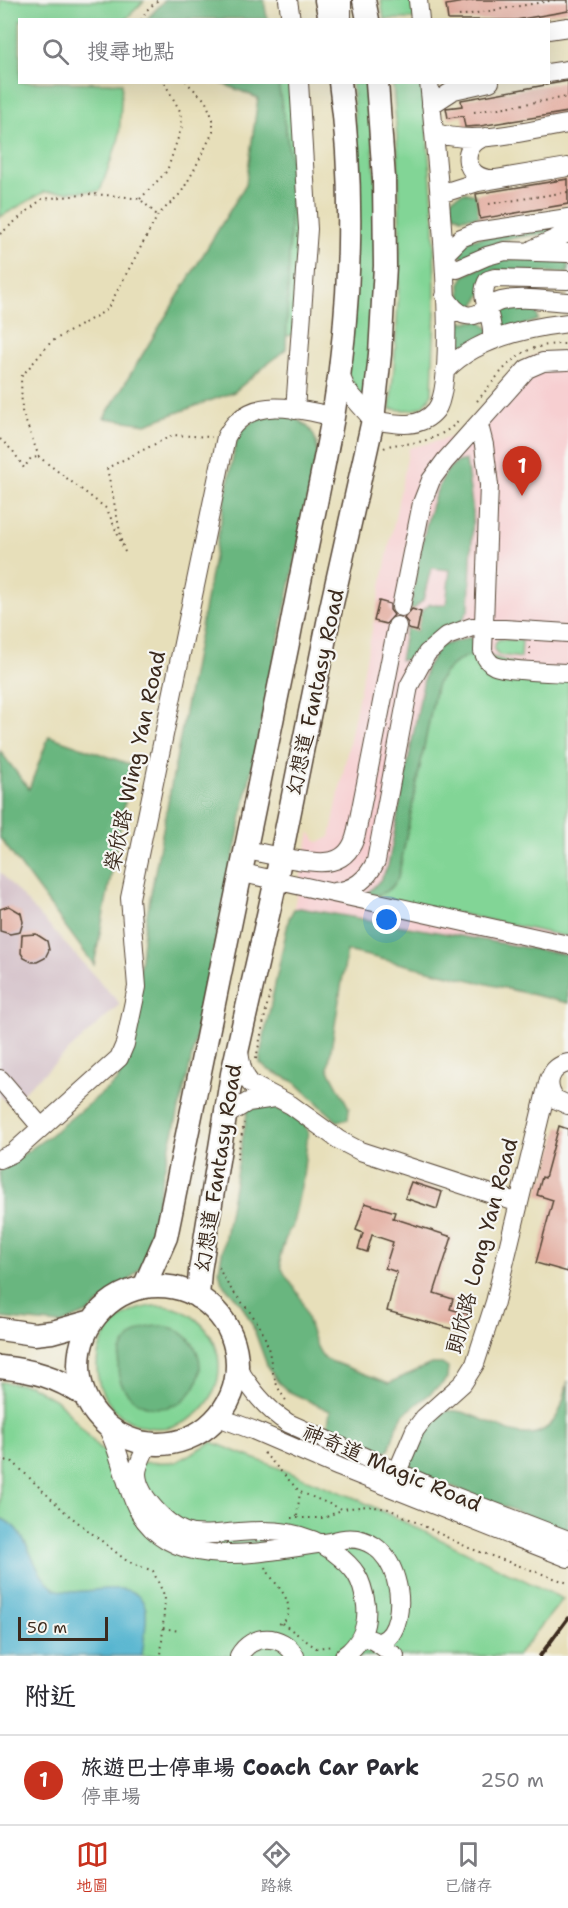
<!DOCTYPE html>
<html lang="zh-TW">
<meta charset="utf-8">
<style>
body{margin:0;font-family:"Shantell Sans","LXGW WenKai TC",sans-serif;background:#f2f2f3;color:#2b2b33}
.scale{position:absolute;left:18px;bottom:15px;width:90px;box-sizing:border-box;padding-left:6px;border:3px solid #3b2a1e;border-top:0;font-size:16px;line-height:21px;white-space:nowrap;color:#3b2a1e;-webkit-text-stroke:4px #f6f6f2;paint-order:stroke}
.you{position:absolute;left:387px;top:920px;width:21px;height:21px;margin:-15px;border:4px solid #fff;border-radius:50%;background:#1a73e8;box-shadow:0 0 0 9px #1a73e833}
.badge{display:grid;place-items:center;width:39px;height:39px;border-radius:50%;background:#c8321e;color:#fff;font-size:20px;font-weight:700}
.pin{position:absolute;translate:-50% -50px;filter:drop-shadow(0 2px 3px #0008)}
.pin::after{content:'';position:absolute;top:32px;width:21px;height:18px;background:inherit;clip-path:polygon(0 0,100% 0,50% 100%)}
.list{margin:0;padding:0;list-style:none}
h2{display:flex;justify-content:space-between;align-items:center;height:78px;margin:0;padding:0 24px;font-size:26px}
h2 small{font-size:20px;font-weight:400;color:#7c7c81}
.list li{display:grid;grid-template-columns:39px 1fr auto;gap:18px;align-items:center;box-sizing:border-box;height:90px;padding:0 24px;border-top:2px solid #e1e1e2}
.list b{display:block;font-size:22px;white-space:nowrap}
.list p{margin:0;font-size:20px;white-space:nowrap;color:#7c7c81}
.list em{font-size:20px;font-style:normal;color:#7c7c81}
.icon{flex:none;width:33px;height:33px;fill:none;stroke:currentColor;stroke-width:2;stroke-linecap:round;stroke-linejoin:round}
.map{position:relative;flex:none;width:568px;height:1656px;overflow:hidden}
.search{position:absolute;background:#fff;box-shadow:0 6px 24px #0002;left:18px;right:18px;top:18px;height:66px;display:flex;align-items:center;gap:15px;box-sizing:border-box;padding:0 21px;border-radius:0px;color:#7c7c81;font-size:22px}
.sheet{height:168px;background:#fff}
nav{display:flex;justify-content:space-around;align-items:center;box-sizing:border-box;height:84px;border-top:2px solid #e1e1e2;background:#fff;font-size:16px;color:#7c7c81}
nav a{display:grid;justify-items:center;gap:3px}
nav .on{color:#c8321e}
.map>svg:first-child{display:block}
.built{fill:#f7cfd1}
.industrial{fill:#d2bdc6}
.green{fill:#82d596;stroke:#5e805a;stroke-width:1.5}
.forest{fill:#69b67f;stroke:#52704e;stroke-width:1.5}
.water{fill:#51b3cf;stroke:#466e76;stroke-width:1.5}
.building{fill:#e3ada0}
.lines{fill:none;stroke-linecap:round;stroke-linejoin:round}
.minor-casing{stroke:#554535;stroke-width:20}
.major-casing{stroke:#554535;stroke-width:25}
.path{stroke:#554535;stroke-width:2;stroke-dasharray:1.5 4.5;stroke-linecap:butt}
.minor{stroke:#fff;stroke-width:18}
.major{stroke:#fff;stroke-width:22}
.rail{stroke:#3b2a1e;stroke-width:4}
.labels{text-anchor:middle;stroke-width:4.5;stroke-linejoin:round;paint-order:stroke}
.street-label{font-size:21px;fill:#3b2a1e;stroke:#f6f6f2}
</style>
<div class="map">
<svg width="568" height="1656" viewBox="0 0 568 1656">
<rect width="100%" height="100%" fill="#f6f6f2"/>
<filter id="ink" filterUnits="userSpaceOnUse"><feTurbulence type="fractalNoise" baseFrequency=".0167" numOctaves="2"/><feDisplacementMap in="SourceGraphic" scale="12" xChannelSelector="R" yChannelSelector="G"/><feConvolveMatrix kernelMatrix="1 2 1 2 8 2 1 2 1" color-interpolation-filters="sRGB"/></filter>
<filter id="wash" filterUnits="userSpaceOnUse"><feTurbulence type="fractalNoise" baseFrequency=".008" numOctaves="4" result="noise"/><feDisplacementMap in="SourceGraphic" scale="24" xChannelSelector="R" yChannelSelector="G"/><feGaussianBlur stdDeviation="1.35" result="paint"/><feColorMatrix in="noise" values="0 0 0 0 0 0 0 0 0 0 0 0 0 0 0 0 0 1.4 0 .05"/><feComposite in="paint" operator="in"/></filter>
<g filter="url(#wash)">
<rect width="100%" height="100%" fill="#e7dfba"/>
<path class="built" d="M568 352V965L291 921 310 832 316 841 320 842 330 837 409 448 457 436 516 368 528 358 542 353Z"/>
<path class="industrial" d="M0 872 120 1004 9 1105 0 1095Z"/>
<path class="green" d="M0 0 144 1 126 19 20 20V82L122 83 119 138 100 191 44 192 0 217Z
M381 0H412L415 19H384Z
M278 83H295L301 170 297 334 286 336 292 170Z
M352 83H369L378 223 368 401 363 402 347 372 354 220 361 195Z
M393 83H423L434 219 435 306 432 393C424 413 409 411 390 409 402 297 403 194 393 83Z
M499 639 522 640 521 658 498 655 494 649 496 642Z
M478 653 568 678V937L377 896 398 878 436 686C445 668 458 657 478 653Z
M97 1367a61 61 0 1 1 122 0a61 61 0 1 1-122 0Z
M0 1382 30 1385 59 1402 100 1449 127 1463 176 1462 212 1442 355 1498 563 1599 517 1656H0Z"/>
<path class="forest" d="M165 0H264L267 19H147Z
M221 83H278L292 170 286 349 234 392 146 424 104 418 246 184 258 98Z
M464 192 476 195 480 216 461 218 454 214 450 202 452 198Z
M568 221V230L502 240 471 257C464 259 461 258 458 252L463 241Z
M568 258V273L494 270 473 309 461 305 460 284 464 276 497 259Z
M508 308 536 309 538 320 498 334 497 316 501 310Z
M481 321 491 331 459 352 460 322Z
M285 414C306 422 318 431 317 455L189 1070 163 1173 146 1261 120 1291 102 1301 89 1312 61 1324 0 1318V1171L49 1136 117 1081 131 1048 144 930 235 446 240 431 260 417Z
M466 460 473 513 469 608 461 623C448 627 437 633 426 641 417 649 414 661 400 660L406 628 417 631 421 612 430 604 446 605 450 570 431 568 423 600 413 610 410 609C416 578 429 476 457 462 459 461 463 461 466 460Z
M471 637 478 653C458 657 445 668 436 686L398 878C390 892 381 896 366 895L382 878 388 866 426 668 440 646Z
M49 736 132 765 94 965 0 838V751L29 789Z
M300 908 568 955V1003L347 951 328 1068 349 1108 348 1119 337 1121 295 1082 269 1070 260 1063V1056L289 918 294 909Z
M273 1106C286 1113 301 1118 308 1131L303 1177 292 1228 288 1231C286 1239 281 1249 280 1258 279 1271 293 1284 299 1295 309 1315 310 1342 325 1359L389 1383 431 1364H442L448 1368 447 1378 442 1384 403 1415 396 1428 389 1450 377 1457 327 1431 330 1411 288 1391 278 1382 268 1368 252 1324 241 1304 222 1283 219 1270 248 1108Z
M118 1367a41 41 0 1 1 82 0a41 41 0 1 1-82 0Z
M568 1381V1531L409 1470V1450C416 1442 432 1419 439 1414 470 1395 526 1466 557 1416 563 1407 565 1392 568 1381Z"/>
<path class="water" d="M0 1518C30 1529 29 1567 51 1586 72 1604 132 1570 145 1606 149 1617 143 1643 142 1656H0Z"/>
<g id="blocks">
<path class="building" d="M475 0H568V11L516 20H448L446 5Z
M568 81V112L480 126 465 127 463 116 448 118 446 108 462 106 461 100Z
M568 179V204L480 219 476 194Z
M379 601 390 604V610L394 615 386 624 374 621Z
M412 609 421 612 417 631 408 629V623L404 618Z
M9 906 21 913 23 922 20 932 10 934 0 931V909Z
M36 934 47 941 49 950 45 958 37 962H32L24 958 21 953 22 935Z
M559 1126 568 1129V1272L536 1263 553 1200 537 1195 542 1177 545 1178Z
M411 1182 442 1192 437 1209 405 1198Z
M365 1203 395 1212 393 1218 452 1237 434 1293 453 1299 450 1309 468 1314 463 1332 387 1311 397 1272 385 1268 393 1242 372 1235 367 1252 358 1249 363 1233 356 1230Z"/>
</g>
</g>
<g filter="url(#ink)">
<use href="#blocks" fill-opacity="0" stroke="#554535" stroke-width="1.5"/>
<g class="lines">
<g class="minor-casing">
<path id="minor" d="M288 0 291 20
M342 0V20
M418 0 420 20
M548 30 568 27
M548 73 568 70
M431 105 454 90 490 82
M434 132C473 147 527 130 568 124
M485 137C458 146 464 179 492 179
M440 194 478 182 568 167
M568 218 476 232 461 238 444 255 446 263 457 269 487 256 505 251 568 253
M533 249 568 233
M445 296C450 304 456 313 466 315 480 318 488 304 501 301 521 296 547 301 568 302
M491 341C497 319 476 299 488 280L495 278 568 280
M445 371C475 339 525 328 568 323
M339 372 346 389 373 420C395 424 420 430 436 410 461 379 434 133 429 82
M295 410 308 229 299 82
M479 425 484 445 489 485 483 651C485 657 488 663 495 666 507 671 552 672 568 673
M401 607 422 503 431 480 445 461 527 369 543 362 568 361
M247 850C267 854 314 866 332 861 345 858 353 847 356 834L397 626
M243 873 568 945
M334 892C354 890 367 880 376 861L409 686 427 653 447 636 472 627 568 633
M239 1052C241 1064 242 1074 251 1084L291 1105 339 1140 360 1151 519 1203
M568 1063C550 1067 544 1084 555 1099L568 1105
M0 1079 41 1127
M225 1116 248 1102 275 1098
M0 1159 13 1153 119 1058 125 1044 137 987 130 898 226 437C229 432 232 426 237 422 262 397 303 411 333 416
M237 1367C251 1389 265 1408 288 1423L438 1490 568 1540
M218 1417 253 1430 339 1467 568 1558
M107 1427C121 1453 124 1482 137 1508 173 1577 270 1550 331 1542 402 1518 416 1630 380 1642
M148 1444C144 1453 137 1464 137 1474 138 1497 170 1530 193 1534 208 1536 224 1533 239 1532 273 1529 305 1531 334 1552 355 1568 362 1578 366 1605 368 1625 361 1644 344 1656
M397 1472 415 1430 424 1418 463 1383 475 1364 495 1302 549 1079
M369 1639C380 1642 385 1650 395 1656
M239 1656C252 1633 282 1633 295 1656"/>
</g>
<g class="major-casing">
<path id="major" d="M326 0 330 20
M364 0 368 20
M79 1365a79 79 0 1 1 158 0a79 79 0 1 1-158 0Z
M144 1287 166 1237C208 1039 249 841 288 643 302 567 319 493 333 417 351 311 355 189 340 82
M198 1297 200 1271 232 1074 276 880 331 608 373 420 380 354 385 266 384 179 377 82
M0 1329 34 1334 52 1332 92 1321
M0 1367C35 1371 54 1376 84 1395"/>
</g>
<path class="path" d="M459 16 556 0
M141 20 147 10 158 0
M474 112 568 97
M140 199 167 171 182 126 180 111 164 82
M489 204 568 192
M0 234 42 199 91 194 119 196 140 199 157 215
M477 401C507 366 516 343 568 344
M0 439 13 451 24 468 31 458 39 457
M384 448C393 443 402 445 412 443 430 441 446 433 459 421
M123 546 107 468 173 435 212 437
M125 552 107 509 39 457 22 411 21 377 51 342 107 310 158 215 181 193 193 172 213 132V119L205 100 186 82
M530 647V654L534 656
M256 1059 270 991
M237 1159 244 1123
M219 1267C228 1293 252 1308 263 1333 275 1360 267 1377 288 1403
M264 1453 300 1492 342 1509 367 1506 389 1509 469 1548 568 1583
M0 1459 13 1462 66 1513 127 1561 153 1571 165 1597 161 1656
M297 1516 300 1492
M291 1518H324L341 1510
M266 1567C273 1586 294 1595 287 1619L279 1624
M282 1623 316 1648 333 1646
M163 1628 179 1631"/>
<use href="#minor" class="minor"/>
<use href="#major" class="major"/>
<path class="rail" d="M540 1656 568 1618"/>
</g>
</g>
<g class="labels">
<g class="street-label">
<text transform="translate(315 692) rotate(-78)" y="7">幻想道 Fantasy Road</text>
<text transform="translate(135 761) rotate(-78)" y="7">榮欣路 Wing Yan Road</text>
<text transform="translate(218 1168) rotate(-81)" y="7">幻想道 Fantasy Road</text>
<text transform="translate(482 1246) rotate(-75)" y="7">朗欣路 Long Yan Road</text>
<text transform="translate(392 1468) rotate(23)" y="7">神奇道 Magic Road</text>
</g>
</g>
</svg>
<div class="scale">50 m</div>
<div class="you"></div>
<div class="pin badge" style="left:522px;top:496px">1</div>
<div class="search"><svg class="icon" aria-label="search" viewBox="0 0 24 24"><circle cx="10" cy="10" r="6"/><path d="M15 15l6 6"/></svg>搜尋地點</div>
</div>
<section class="sheet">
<h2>附近<small></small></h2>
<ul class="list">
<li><span class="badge">1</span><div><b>旅遊巴士停車場 Coach Car Park</b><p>停車場</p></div><em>250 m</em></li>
</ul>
</section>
<nav>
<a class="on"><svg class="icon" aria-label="map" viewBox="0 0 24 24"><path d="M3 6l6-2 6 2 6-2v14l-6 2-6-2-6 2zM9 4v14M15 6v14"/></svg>地圖</a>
<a><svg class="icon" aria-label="directions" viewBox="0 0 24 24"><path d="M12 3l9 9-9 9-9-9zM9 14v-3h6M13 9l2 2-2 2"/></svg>路線</a>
<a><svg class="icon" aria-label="saved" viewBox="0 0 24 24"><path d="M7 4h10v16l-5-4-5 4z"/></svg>已儲存</a>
</nav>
